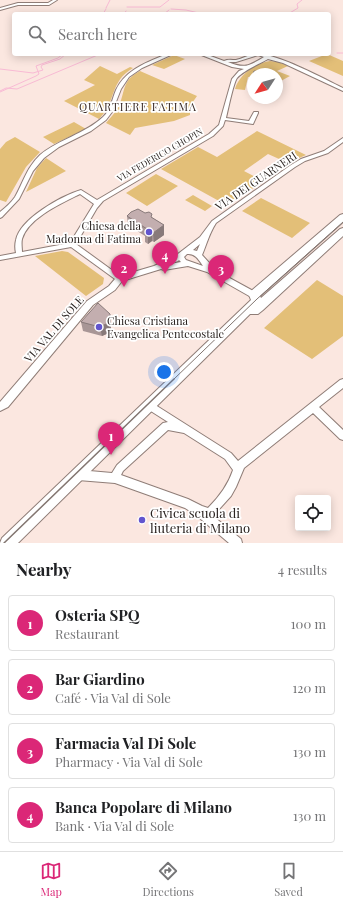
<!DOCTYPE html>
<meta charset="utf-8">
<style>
body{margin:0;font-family:"Playfair Display",serif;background:#f2f2f2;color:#202124}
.controls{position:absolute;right:12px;bottom:12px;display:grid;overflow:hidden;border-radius:4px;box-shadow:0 2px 10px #0003}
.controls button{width:36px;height:36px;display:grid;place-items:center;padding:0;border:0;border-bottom:1px solid #e0e0e0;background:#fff;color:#202124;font:20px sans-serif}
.compass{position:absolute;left:247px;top:68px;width:36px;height:36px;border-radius:50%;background:#fff;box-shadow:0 2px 10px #0003;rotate:234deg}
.you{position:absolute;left:164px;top:372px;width:14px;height:14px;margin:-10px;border:3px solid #fff;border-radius:50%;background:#1a73e8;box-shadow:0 0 0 6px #1a73e833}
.badge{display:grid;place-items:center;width:26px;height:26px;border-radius:50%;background:#db2777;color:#fff;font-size:13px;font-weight:700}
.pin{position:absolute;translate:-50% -33px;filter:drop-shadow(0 1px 2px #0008)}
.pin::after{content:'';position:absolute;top:21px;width:14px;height:12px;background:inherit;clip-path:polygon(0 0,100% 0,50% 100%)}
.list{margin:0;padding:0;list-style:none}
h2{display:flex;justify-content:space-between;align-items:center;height:52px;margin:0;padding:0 16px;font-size:17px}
h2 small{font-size:13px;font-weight:400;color:#757577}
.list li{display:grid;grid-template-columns:26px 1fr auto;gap:12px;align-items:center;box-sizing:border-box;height:56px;margin:0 8px 8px;padding:0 8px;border:1px solid #e0e0e0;border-radius:4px}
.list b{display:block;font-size:15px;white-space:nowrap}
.list p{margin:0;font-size:13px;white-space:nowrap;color:#757577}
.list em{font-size:13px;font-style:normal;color:#757577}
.icon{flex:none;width:22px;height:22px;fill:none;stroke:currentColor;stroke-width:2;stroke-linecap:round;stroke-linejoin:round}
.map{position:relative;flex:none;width:343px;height:543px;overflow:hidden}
.search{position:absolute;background:#fff;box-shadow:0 2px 10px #0003;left:12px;right:12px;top:12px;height:44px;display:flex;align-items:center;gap:10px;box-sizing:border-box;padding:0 14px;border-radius:4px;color:#757577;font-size:15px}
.sheet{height:308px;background:#fff}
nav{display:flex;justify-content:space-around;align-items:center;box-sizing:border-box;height:56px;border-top:1px solid #e0e0e0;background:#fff;font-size:11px;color:#757577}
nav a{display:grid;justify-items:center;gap:2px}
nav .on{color:#db2777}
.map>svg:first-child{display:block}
.green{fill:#e3bf78}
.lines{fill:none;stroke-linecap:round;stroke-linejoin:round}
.stream{stroke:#f8bad4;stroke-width:1}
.street-casing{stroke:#8f7d77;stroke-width:2}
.secondary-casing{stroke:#8f7d77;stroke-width:2}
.street{fill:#fff;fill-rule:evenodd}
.secondary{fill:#fff;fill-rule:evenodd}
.tram-far1{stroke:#837671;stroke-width:1}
.tram{stroke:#837671;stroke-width:1.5}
.wall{fill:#a89696}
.shaded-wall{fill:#887a7a}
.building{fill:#c3aeaf;stroke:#887a7a}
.poi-dot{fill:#6255ce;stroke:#fff;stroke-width:1.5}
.labels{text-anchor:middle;stroke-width:3.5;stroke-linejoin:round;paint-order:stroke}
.far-street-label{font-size:9px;fill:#2a2320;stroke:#fff}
.far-quarter-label{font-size:11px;letter-spacing:1px;fill:#372824;stroke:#fff}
.street-label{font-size:11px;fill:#2a2320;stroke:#fff}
.poi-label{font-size:11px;fill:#2a2320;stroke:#fff;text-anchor:end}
.near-poi-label{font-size:13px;fill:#2a2320;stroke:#fff;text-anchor:start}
</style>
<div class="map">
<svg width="343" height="543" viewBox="0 0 343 543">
<rect width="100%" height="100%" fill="#fbe7e0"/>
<path class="green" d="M327 54 343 61V76L309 61Z
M174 55 185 59 164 69 152 65Z
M270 61 278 62 288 66 277 71 290 76 279 82H277V74H253V77H248L245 90 235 89C239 75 255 63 270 61Z
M100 66 117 74 130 67 133 68C109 82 117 101 99 119L64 101 95 85 84 80Z
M140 71 197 96 190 106V115L174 121 135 128 130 135 106 123C110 118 115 113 118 108 126 91 121 81 140 71Z
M74 122 86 129 54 144 43 137Z
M257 131 306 155 288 163 268 154 244 171 263 181 228 206 161 169 198 147 217 157Z
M15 137 40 152 26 167 6 202 0 200V149L6 142Z
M46 158 66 171 26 192 37 168Z
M156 174 178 186 147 206 126 193Z
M193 195 212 206 205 211 185 200Z
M261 198 310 223 292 238 242 211Z
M62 251 68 252 104 278 103 284 86 296 35 256Z
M317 280 343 296V336L312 359 264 328Z"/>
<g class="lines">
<path class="stream" d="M127 7H160L169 0
M106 8 110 0
M171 9 186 10 203 14
M103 14 106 9
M124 14 126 11
M164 14 169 10
M288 14 298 8 297 4 302 0
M337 53H343
M0 69 33 73 43 70 41 67 42 65 60 59 66 54
M0 91 6 88 17 89 100 54
M0 92 36 76 39 74 36 66 58 58 63 54"/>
<g class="street-casing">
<path id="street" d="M53 0H57L49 5H18L0 10V8L18 3H48Z
M167 54H173L142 68 129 77 121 89 112 112 106 120 91 131 59 147 44 158 33 171 19 199 2 217 0 218V212C5 208 11 203 15 197 23 183 27 167 40 155 59 139 85 134 103 117 111 110 112 99 116 90 126 69 148 62 167 54Z
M199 54H205L224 61C228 59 232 60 236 60 242 59 248 55 254 54 273 51 324 79 343 88V91L283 63 268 59C259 64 243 71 237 78 233 84 228 110 226 118L249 121 254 112H258V113L253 124 225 120 223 126 213 136 103 201 97 208 76 244 120 276 154 266 174 257 200 237 212 221 291 165 301 159 324 151 343 138V142L328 153 305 161 295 167 216 223C209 234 207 243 202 255L212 266 213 269 257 293 258 295 257 297H251L207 272 188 266 164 270 161 269 122 281 115 290 93 305 8 407 0 411V402L87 301 109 286 115 279 71 247 0 260V256L16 253C15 249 15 244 16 240 20 219 61 196 81 190L97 200 209 134 219 125 232 79 239 71 244 69 232 67ZM258 55 264 57C249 66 245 69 228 62H236ZM80 194 94 204 70 243 22 252C22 248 21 243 22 239 28 218 62 203 80 194ZM200 244 197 251 193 250ZM187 254C195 253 199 260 203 266L186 260 184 257ZM179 260 181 262 170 264 178 261Z
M343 379V388L319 407 343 430V440L340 439 313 413 244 468 236 487 231 496 213 516 241 539 242 543H229L196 515 185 508 115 483 78 480 75 478 73 475 75 472 78 470 112 473 117 465 163 423 168 422 146 408 145 405 146 402 149 401 231 453 238 461 340 380ZM168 430 184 433 225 459 233 470C228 485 219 497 208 508L202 506 188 499 121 475 123 471Z"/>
</g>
<g class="secondary-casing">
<path id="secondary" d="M343 214V222L260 296 261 298 340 229 343 228V236L263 310 258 314H250L18 543H0L2 538 251 300 249 295 250 292 340 215Z"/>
</g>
<use href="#street" class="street"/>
<use href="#secondary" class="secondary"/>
<path class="tram-far1" d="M173 380 257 299 343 222"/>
<path class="tram" d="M4 543 174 379"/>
</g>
<path class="wall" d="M253 76V89H251Z
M145 213 164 225V235L154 242 152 241 148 244 145 242V236L128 225 127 216Z
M81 322 111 323V332L102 336 83 331Z"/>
<path class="shaded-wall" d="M164 225V235L154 242 153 233Z
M152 232V241L148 244V235Z
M110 314 111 323V332L102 336 100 327Z"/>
<path class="building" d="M254 71 261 72V74H253Z
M138 209 145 213 149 212 152 214 151 217 164 225 153 233 152 232 148 235 145 233 147 229 127 216 131 212Z
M98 303 110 314V322L100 327 81 322Z"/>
<g class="poi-dot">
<circle cx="149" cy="232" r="4"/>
<circle cx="99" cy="327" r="4"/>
<circle cx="142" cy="520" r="4"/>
</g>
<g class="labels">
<g class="far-street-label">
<text transform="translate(160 155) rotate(-30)" y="3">VIA FEDERICO CHOPIN</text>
</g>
<g class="far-quarter-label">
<text x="138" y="111">QUARTIERE FATIMA</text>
</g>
<g class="street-label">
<text transform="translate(256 181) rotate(-34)" y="4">VIA DEI GUARNERI</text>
<text transform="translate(54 329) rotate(-49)" y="4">VIA VAL DI SOLE</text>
</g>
<g class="poi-label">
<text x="141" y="230">Chiesa della<tspan x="141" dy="13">Madonna di Fatima</tspan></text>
<text x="107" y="325" text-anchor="start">Chiesa Cristiana<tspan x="107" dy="13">Evangelica Pentecostale</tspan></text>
</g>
<g class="near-poi-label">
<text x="150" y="518">Civica scuola di<tspan x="150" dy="15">liuteria di Milano</tspan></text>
</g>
</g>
</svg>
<div class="controls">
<button><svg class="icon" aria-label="locate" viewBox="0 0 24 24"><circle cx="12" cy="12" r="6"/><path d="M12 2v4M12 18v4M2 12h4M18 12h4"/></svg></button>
</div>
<svg class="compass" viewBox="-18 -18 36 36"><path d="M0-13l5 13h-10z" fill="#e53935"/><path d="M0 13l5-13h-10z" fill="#757577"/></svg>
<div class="you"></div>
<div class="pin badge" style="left:111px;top:455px">1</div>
<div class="pin badge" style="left:124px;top:287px">2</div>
<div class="pin badge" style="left:221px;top:288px">3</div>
<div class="pin badge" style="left:165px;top:274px">4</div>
<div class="search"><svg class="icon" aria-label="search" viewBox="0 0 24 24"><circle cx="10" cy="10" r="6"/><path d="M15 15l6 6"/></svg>Search here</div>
</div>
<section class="sheet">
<h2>Nearby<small>4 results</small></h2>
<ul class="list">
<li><span class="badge">1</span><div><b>Osteria SPQ</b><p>Restaurant</p></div><em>100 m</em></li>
<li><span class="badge">2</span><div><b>Bar Giardino</b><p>Café · Via Val di Sole</p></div><em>120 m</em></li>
<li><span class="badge">3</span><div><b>Farmacia Val Di Sole</b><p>Pharmacy · Via Val di Sole</p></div><em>130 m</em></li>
<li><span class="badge">4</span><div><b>Banca Popolare di Milano</b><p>Bank · Via Val di Sole</p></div><em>130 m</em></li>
</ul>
</section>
<nav>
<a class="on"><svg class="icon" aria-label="map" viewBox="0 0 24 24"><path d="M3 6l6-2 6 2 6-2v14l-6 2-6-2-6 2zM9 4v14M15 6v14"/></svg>Map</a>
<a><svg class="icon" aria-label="directions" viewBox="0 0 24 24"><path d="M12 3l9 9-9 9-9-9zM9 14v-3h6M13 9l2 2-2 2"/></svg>Directions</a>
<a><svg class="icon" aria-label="saved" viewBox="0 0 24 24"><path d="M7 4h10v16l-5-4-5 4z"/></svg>Saved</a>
</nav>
